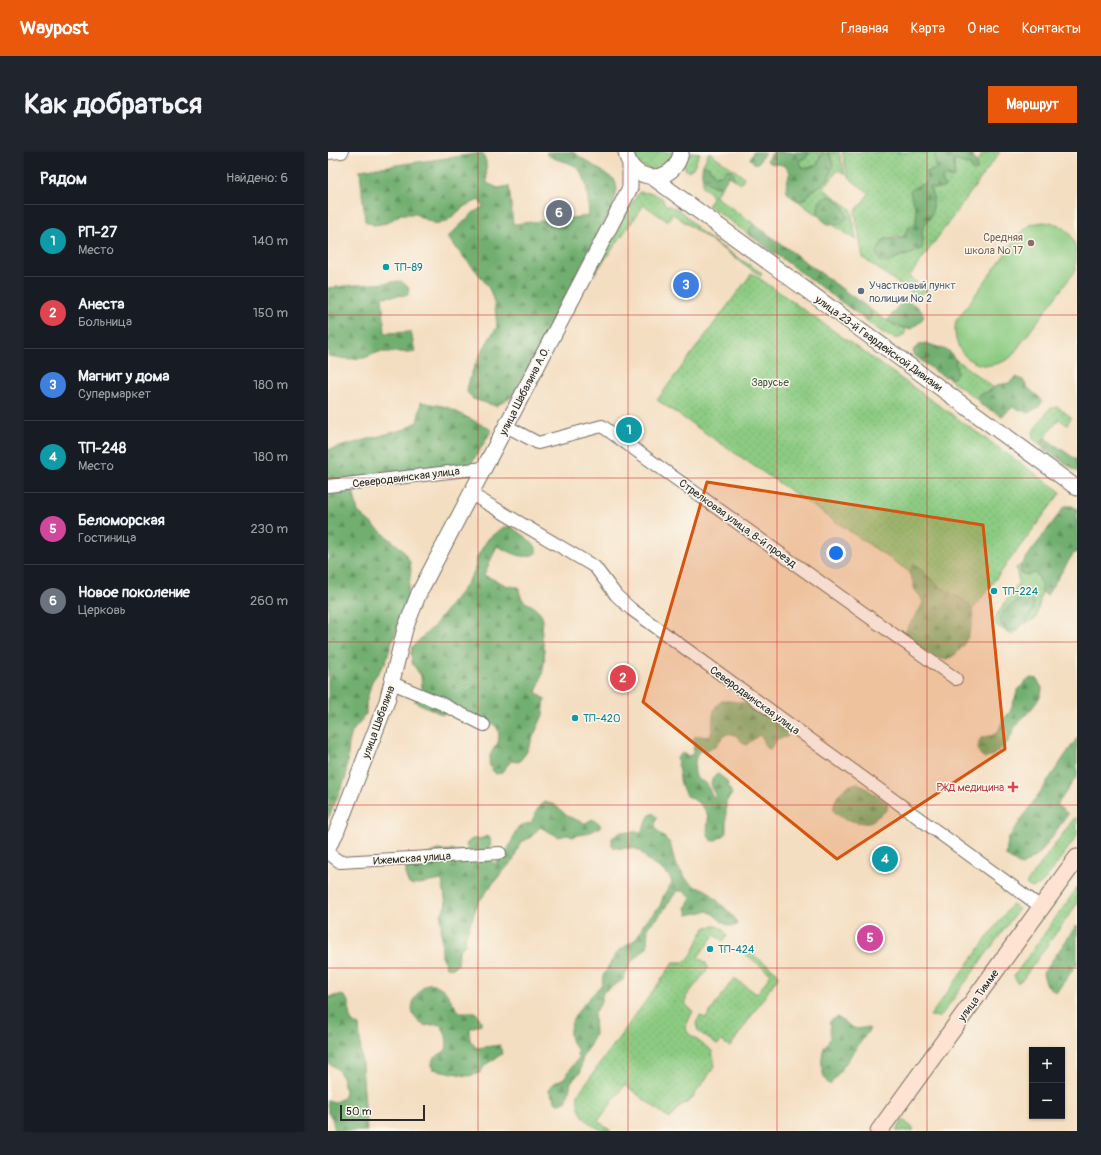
<!DOCTYPE html>
<html lang="ru">
<meta charset="utf-8">
<style>
body{margin:0;font-family:Pangolin,sans-serif;background:#20242c;color:#f1f3f6}
.controls{position:absolute;right:12px;bottom:12px;display:grid;overflow:hidden;border-radius:0px;box-shadow:0 1px 3px #0004}
.controls button{width:36px;height:36px;display:grid;place-items:center;padding:0;border:0;border-bottom:1px solid #363941;background:#171b24;color:#f1f3f6;font:20px sans-serif}
.scale{position:absolute;left:12px;bottom:10px;width:85px;box-sizing:border-box;padding-left:4px;border:2px solid #2b2b2b;border-top:0;font-size:11px;line-height:14px;white-space:nowrap;color:#2b2b2b;-webkit-text-stroke:3px #fbf7ec;paint-order:stroke}
.you{position:absolute;left:508px;top:401px;width:14px;height:14px;margin:-10px;border:3px solid #fff;border-radius:50%;background:#1a73e8;box-shadow:0 0 0 6px #1a73e833}
.badge{display:grid;place-items:center;width:26px;height:26px;border-radius:50%;background:#ea580c;color:#fff;font-size:13px;font-weight:700}
.pin{position:absolute;translate:-50% -50%;border:2px solid #fff;box-shadow:0 1px 4px #0006}
.list{margin:0;padding:0;list-style:none}
h2{display:flex;justify-content:space-between;align-items:center;height:52px;margin:0;padding:0 16px;font-size:17px}
h2 small{font-size:13px;font-weight:400;color:#9ea1a6}
.list li{display:grid;grid-template-columns:26px 1fr auto;gap:12px;align-items:center;box-sizing:border-box;height:72px;padding:0 16px;border-top:1px solid #363941}
.list b{display:block;font-size:15px;white-space:nowrap}
.list p{margin:0;font-size:13px;white-space:nowrap;color:#9ea1a6}
.list em{font-size:13px;font-style:normal;color:#9ea1a6}
.map{position:relative;flex:none;width:749px;height:979px;overflow:hidden;border-radius:0px}
header{display:flex;align-items:center;gap:24px;box-sizing:border-box;height:56px;padding:0 20px;background:#ea580c;color:#fff}
header strong{font-size:19px}
nav{display:flex;gap:22px;margin-inline-start:auto;font-size:14px}
.intro{display:flex;align-items:center;justify-content:space-between;box-sizing:border-box;height:96px;padding:0 24px}
h1{margin:0;font-size:28px}
.button{padding:10px 18px;border-radius:0px;background:#ea580c;color:#fff;font-size:14px;font-weight:700}
main{display:flex;gap:24px;padding:0 24px}
aside{flex:1;background:#171b24;border-radius:0px;box-shadow:0 1px 3px #0004}
.map>svg:first-child{display:block}
.grass{fill:url(#grass-dots);stroke:#5c7b56;fill-rule:evenodd}
.forest{fill:url(#forest-firs);stroke:#4e6d4e}
.garden{fill:#8ccb82;stroke:#5c7b56}
.lines{fill:none;stroke-linecap:round;stroke-linejoin:round}
.minor-casing{stroke:#716a60;stroke-width:14}
.tertiary-casing{stroke:#716a60;stroke-width:17}
.secondary-casing{stroke:#716a60;stroke-width:19}
.minor{stroke:#fff;stroke-width:12}
.tertiary{stroke:#fff;stroke-width:15}
.secondary{stroke:#fee3d2;stroke-width:17}
.marked{fill:#d5540f;fill-opacity:0.2;stroke:#d5540f;stroke-width:3;stroke-linejoin:round}
.grid{fill:none;stroke:#d62828;stroke-width:1;stroke-opacity:0.55}
.education-dot{fill:#8d6e63;stroke:#fbf7ec;stroke-width:1.5}
.culture-dot{fill:#0f9aa8;stroke:#fbf7ec;stroke-width:1.5}
.service-dot{fill:#5c6f8a;stroke:#fbf7ec;stroke-width:1.5}
.health-dot{fill:#e0444e;stroke:#fbf7ec;stroke-width:1.5}
.labels{text-anchor:middle;stroke-width:3;stroke-linejoin:round;paint-order:stroke}
.education-label{font-size:11px;fill:#785e54;stroke:#fbf7ec;text-anchor:end}
.culture-label{font-size:11px;fill:#0d838f;stroke:#fbf7ec;text-anchor:start}
.service-label{font-size:11px;fill:#4e5e75;stroke:#fbf7ec;text-anchor:start}
.street-label{font-size:11px;fill:#2b2b2b;stroke:#fbf7ec}
.park-label{font-size:11px;fill:#485b45;stroke:#fbf7ec}
.health-label{font-size:11px;fill:#be3a42;stroke:#fbf7ec;text-anchor:end}
</style>
<header>
<strong>Waypost</strong>
<nav><a>Главная</a><a>Карта</a><a>О нас</a><a>Контакты</a></nav>
</header>
<div class="intro"><h1>Как добраться</h1><a class="button">Маршрут</a></div>
<main>
<aside>
<h2>Рядом<small>Найдено: 6</small></h2>
<ul class="list">
<li><span class="badge" style="background:#0f9aa8">1</span><div><b>РП-27</b><p>Место</p></div><em>140 m</em></li>
<li><span class="badge" style="background:#e0444e">2</span><div><b>Анеста</b><p>Больница</p></div><em>150 m</em></li>
<li><span class="badge" style="background:#3f7fe0">3</span><div><b>Магнит у дома</b><p>Супермаркет</p></div><em>180 m</em></li>
<li><span class="badge" style="background:#0f9aa8">4</span><div><b>ТП-248</b><p>Место</p></div><em>180 m</em></li>
<li><span class="badge" style="background:#d1479c">5</span><div><b>Беломорская</b><p>Гостиница</p></div><em>230 m</em></li>
<li><span class="badge" style="background:#6b7280">6</span><div><b>Новое поколение</b><p>Церковь</p></div><em>260 m</em></li>
</ul>
</aside>
<div class="map">
<svg width="749" height="979" viewBox="0 0 749 979">
<defs>
<pattern id="grass-dots" width="8" height="8" patternUnits="userSpaceOnUse"><rect width="8" height="8" fill="#8ccb82"/><path d="M2 2h.1M6 6h.1" fill="none" stroke="#79ae70" stroke-width="1.8" stroke-linecap="round"/></pattern>
<pattern id="forest-firs" width="22" height="20" patternUnits="userSpaceOnUse"><rect width="22" height="20" fill="#71af70"/><path d="M5 1l3.5 6h-7zM16 11l3.5 6h-7z" fill="#5d8f5c"/></pattern>
</defs>
<rect width="100%" height="100%" fill="#fbf7ec"/>
<filter id="ink" filterUnits="userSpaceOnUse"><feTurbulence type="fractalNoise" baseFrequency=".025" numOctaves="2"/><feDisplacementMap in="SourceGraphic" scale="8" xChannelSelector="R" yChannelSelector="G"/><feConvolveMatrix kernelMatrix="1 2 1 2 8 2 1 2 1" color-interpolation-filters="sRGB"/></filter>
<filter id="wash" filterUnits="userSpaceOnUse"><feTurbulence type="fractalNoise" baseFrequency=".012" numOctaves="4" result="noise"/><feDisplacementMap in="SourceGraphic" scale="16" xChannelSelector="R" yChannelSelector="G"/><feGaussianBlur stdDeviation="0.9" result="paint"/><feColorMatrix in="noise" values="0 0 0 0 0 0 0 0 0 0 0 0 0 0 0 0 0 1.4 0 .05"/><feComposite in="paint" operator="in"/></filter>
<g filter="url(#wash)">
<rect width="100%" height="100%" fill="#f4dec1"/>
<path class="grass" d="M304 0H346L338 13C323 22 311 15 304 0Z
M364 0 372 1 365 16 360 19 357 17 356 10Z
M381 0 416 25 413 32 406 27V24L396 20 393 23 388 24 382 16 375 13Z
M481 0H496L492 3 489 13 477 17 472 12 471 8 478 6Z
M499 0H511L517 22 510 18 496 37 523 57 528 88 505 73 513 72 519 66C519 54 507 44 495 47L491 53 490 64 470 49 478 46 484 39 494 33 505 13 502 2Z
M514 0H615L608 14V17L598 20 600 33 606 37 617 35 614 29 616 24 623 26 627 24 626 8 642 13 645 19 649 18V10L656 0H672L581 125 600 138 588 144 535 106 527 60 541 41 520 25ZM601 35C607 44 605 56 601 67 599 71 595 74 594 78L595 88 594 96 583 102 553 110 548 102 564 86 575 85 578 79 588 70V54Z
M374 20 378 30 387 35H393L387 44 426 72 422 76 421 82 423 84 380 53 384 46 382 41 375 35Z
M311 40 325 41 334 46 337 53C359 58 361 71 378 84 395 97 416 109 434 121L433 124 345 62 339 69 316 53 265 124 296 64Z
M424 121 733 340 642 461 329 248Z
M543 158 559 169 578 177C574 200 546 174 538 168L543 166Z
M627 207 666 236 649 245V247L620 226 623 227 628 221Z
M730 255 743 265 739 273 731 267 714 289 713 293 704 286 706 278 722 256Z
M693 413V421L700 423 707 421C719 433 711 451 708 466L698 472 704 458 702 445C692 444 673 459 672 468L675 475 680 479 691 477 684 483 669 474 666 470V467L691 430 688 416Z
M747 665 749 667V684L717 728 712 733 704 736 698 732Z
M749 736V752L695 827 689 831 686 824Z
M684 752 691 757 612 865 602 864Z
M388 774 395 777 399 784 395 789 386 783 370 805 378 811 380 817 358 845V853L365 859 357 876 361 882 384 899 387 914 362 949 352 954 342 967 297 933 270 969 283 979C264 979 247 962 250 942L346 810H357C369 799 368 788 378 775Z
M421 800 449 820 450 825 402 895 394 889 389 893 370 879 368 871 372 864 378 866 406 826 429 842 443 822 416 801Z
M575 968 586 977 584 979H568Z"/>
<path class="forest" d="M219 0H245L287 28 289 37 285 55 184 245 168 254 145 247 139 240C141 219 157 193 169 175 168 166 168 156 165 147 161 127 131 104 120 85L146 60 155 55 151 48 137 54 119 69 107 72 87 62H73L59 71 46 73 37 69 32 18 155 1 158 10 159 31 170 36 181 34 185 72 261 64C259 45 262 19 241 11 232 8 225 7 218 2Z
M425 0H437L431 10 427 12 422 7Z
M445 0H481L478 6 471 8 474 15 477 17 489 13 495 0 502 2 505 13 500 28 484 39 478 46 470 49C453 40 458 35 462 20 456 9 449 14 440 10L439 8Z
M615 0 642 1 648 10 649 18 645 19 642 13 626 8V24L623 25 616 24 614 28 617 35 610 37 601 35C606 43 607 58 601 67 599 71 595 73 594 78L595 88 594 96 583 102 571 104 560 111 553 110 548 102C560 76 558 92 575 86L580 76 588 70C591 58 584 50 582 39L591 33 598 32V20L608 17 606 3Z
M375 13 380 14 388 24 393 23 398 18H403L406 22V27L401 24 393 35C380 34 371 26 375 13Z
M502 44C510 48 519 57 519 66L513 72H500C489 65 487 59 493 48Z
M426 72 543 158V166L538 168 423 84 421 77Z
M73 129 81 136 80 143 54 145 57 181 83 180 87 200H51L36 206 20 207 0 204V136C25 132 49 133 73 129Z
M574 149C583 151 592 153 596 164L592 170 583 177 568 174 559 169Z
M598 191 621 199 627 207 629 221 626 226C614 228 595 209 586 203L585 198 591 193Z
M688 225 695 228 699 235 712 246 714 250 711 255 700 261 685 255 674 264 653 253 649 247 651 243 662 239 669 233 681 231Z
M93 250 119 255 164 278 142 314 0 329V298L77 277 89 270C90 263 93 257 93 250Z
M717 286 749 308V320L730 306 716 299 713 292Z
M25 338 30 360 74 397 82 410 83 418 79 448 74 469 64 489 58 510 44 529 38 551V562L24 580 21 591 18 625 0 667V342Z
M737 354H744L749 357V400L745 402 719 443 715 441 711 425 707 421 700 423 693 421V413Z
M182 374 200 387 208 395V401C196 410 181 399 169 394L156 423 180 434 191 435C192 454 202 449 211 459 217 466 214 472 214 480 213 486 216 492 216 498 218 511 213 529 208 540L217 547 215 563 198 601 191 610 183 609 173 621 168 622C156 612 162 600 170 591 171 587 171 582 170 578 167 566 130 561 118 559L115 563 86 549 95 545 93 524 84 511 83 501 84 495 106 474 135 437 146 420 150 403 160 387 172 377Z
M586 412C596 420 605 430 616 437 625 444 638 446 643 456 651 470 632 510 614 507 601 505 588 492 577 485 575 476 592 461 595 450L592 444 586 437 585 430 581 421Z
M697 445H702L706 451C705 466 695 476 680 479L673 473C669 458 686 451 697 445Z
M703 526 709 527 714 536C714 550 696 563 688 574 684 578 684 584 681 588 677 594 664 606 657 606 648 601 649 594 653 586L665 583 670 580 675 567 682 560 690 538 698 529Z
M394 549C425 548 434 561 457 578L460 583 459 585 449 587 442 597 437 595 436 588 431 583 418 593C413 591 410 583 404 582 395 580 392 590 387 595 382 598 377 597 372 599 366 603 365 621 369 625 371 629 375 629 379 632L384 644 387 646 388 644 383 632 384 626 390 622 398 628 404 642 398 650V682L386 689 383 688C378 682 379 678 380 670 382 657 367 648 358 643L353 634 349 606 354 601 361 604 365 602 366 585C372 582 377 586 382 584 388 571 380 556 394 549Z
M749 586V624L729 653 740 662 713 700 694 714 678 704 680 687Z
M530 631 560 651 559 658 541 671C532 672 511 667 506 659 504 646 517 632 530 631Z
M216 650 227 653 239 664 254 670 258 671 264 667 271 671 273 675 257 682 249 683 245 685 239 683 231 685 212 675 203 685 192 691 186 707 166 730 150 751 138 783 137 793 131 799 130 813 122 817 118 815 114 805 113 763 118 752 114 728 85 733 81 732 78 725V717L83 711 109 698 140 699 138 692 144 687H152L159 684 162 686C165 699 155 698 167 712L180 697 190 675 193 673 203 671 211 654Z
M325 661 329 665 327 671 328 677 342 691 347 711 359 728 368 735 376 737 381 740 406 765 409 773C396 778 390 762 379 759L360 763 358 755 363 746 355 739H349L329 767 320 774 319 795 303 811 295 828 275 840 272 853 266 861 267 882 262 893 255 903 252 921 243 930 239 948 230 952 228 951 221 939 223 933 236 926 251 905 248 902 251 900C249 897 247 895 245 892 232 870 262 847 274 832L275 824 289 800 309 786 316 771 332 754 336 742 344 731C343 721 327 714 320 708 315 704 314 699 308 697 300 695 288 698 284 694V686L293 680H312L314 679 321 664Z
M749 773V812L728 841 718 832 715 821Z
M101 831C120 834 121 849 132 860H148L153 869V872L143 876 141 880 142 888 148 896 172 893 174 902 157 913 152 921 140 924 105 917C101 905 111 904 118 898 120 888 118 881 113 873 106 871 99 876 94 872 75 861 87 839 101 831Z
M11 843 16 844 21 849C22 860 18 868 31 874L39 979H7L4 966 0 961V948L5 951 15 946 17 941C15 926 14 918 0 911V845Z
M509 865C514 868 520 873 526 876 532 878 536 874 542 877L502 933C493 928 492 905 496 896 498 892 501 890 502 885 503 880 501 874 502 869Z"/>
<path class="garden" d="M715 70C720 71 726 71 731 73 749 81 749 102 747 119L683 205C654 226 621 204 628 169L693 80 704 72Z"/>
</g>
<g filter="url(#ink)">
<g class="lines">
<g class="minor-casing">
<path id="minor" d="M0 1 14 0
M178 274 210 291 274 274 628 527
M0 334 156 316
M143 342 267 415 288 443 303 457 713 755
M64 531 112 551 156 573
M0 701 12 710 172 701"/>
</g>
<g class="tertiary-casing">
<path id="tertiary" d="M298 0C303 33 348 33 353 0
M324 25 749 336
M0 695 8 681 59 549 77 477 91 441 302 36V13"/>
</g>
<g class="secondary-casing">
<path id="secondary" d="M551 979 749 706"/>
</g>
<use href="#minor" class="minor"/>
<use href="#tertiary" class="tertiary"/>
<use href="#secondary" class="secondary"/>
</g>
</g>
<path class="marked" d="M379 330 655 373 677 597 509 707 315 550Z"/>
<path class="grid" d="M150 0V979M300 0V979M449 0V979M599 0V979M0 163H749M0 326H749M0 490H749M0 653H749M0 816H749"/>
<circle class="education-dot" cx="703" cy="91" r="4"/>
<g class="culture-dot">
<circle cx="58" cy="115" r="4"/>
<circle cx="666" cy="439" r="4"/>
<circle cx="247" cy="566" r="4"/>
<circle cx="382" cy="797" r="4"/>
</g>
<circle class="service-dot" cx="533" cy="139" r="4"/>
<path class="health-dot" d="M683 629h4v4h4v4h-4v4h-4v-4h-4v-4h4z"/>
<g class="labels">
<g class="education-label">
<text x="695" y="89">Средняя<tspan x="695" dy="13">школа № 17</tspan></text>
</g>
<g class="culture-label">
<text x="66" y="119">ТП-89</text>
<text x="674" y="443">ТП-224</text>
<text x="255" y="570">ТП-420</text>
<text x="390" y="801">ТП-424</text>
</g>
<g class="service-label">
<text x="541" y="137">Участковый пункт<tspan x="541" dy="13">полиции № 2</tspan></text>
</g>
<g class="street-label">
<text transform="translate(551 191) rotate(36)" y="4">улица 23-й Гвардейской Дивизии</text>
<text transform="translate(196 239) rotate(-63)" y="4">улица Шабалина А.О.</text>
<text transform="translate(78 325) rotate(-7)" y="4">Северодвинская улица</text>
<text transform="translate(410 371) rotate(36)" y="4">Стрелковая улица, 8-й проезд</text>
<text transform="translate(427 548) rotate(36)" y="4">Северодвинская улица</text>
<text transform="translate(50 570) rotate(-70)" y="4">улица Шабалина</text>
<text transform="translate(84 706) rotate(-4)" y="4">Ижемская улица</text>
<text transform="translate(650 843) rotate(-54)" y="4">улица Тимме</text>
</g>
<g class="park-label">
<text x="442" y="234">Зарусье</text>
</g>
<g class="health-label">
<text x="676" y="639">РЖД медицина</text>
</g>
</g>
</svg>
<div class="controls">
<button>+</button>
<button>−</button>
</div>
<div class="scale">50 m</div>
<div class="you"></div>
<div class="pin badge" style="left:301px;top:278px;background:#0f9aa8">1</div>
<div class="pin badge" style="left:295px;top:526px;background:#e0444e">2</div>
<div class="pin badge" style="left:358px;top:133px;background:#3f7fe0">3</div>
<div class="pin badge" style="left:557px;top:707px;background:#0f9aa8">4</div>
<div class="pin badge" style="left:542px;top:786px;background:#d1479c">5</div>
<div class="pin badge" style="left:231px;top:61px;background:#6b7280">6</div>
</div>
</main>
